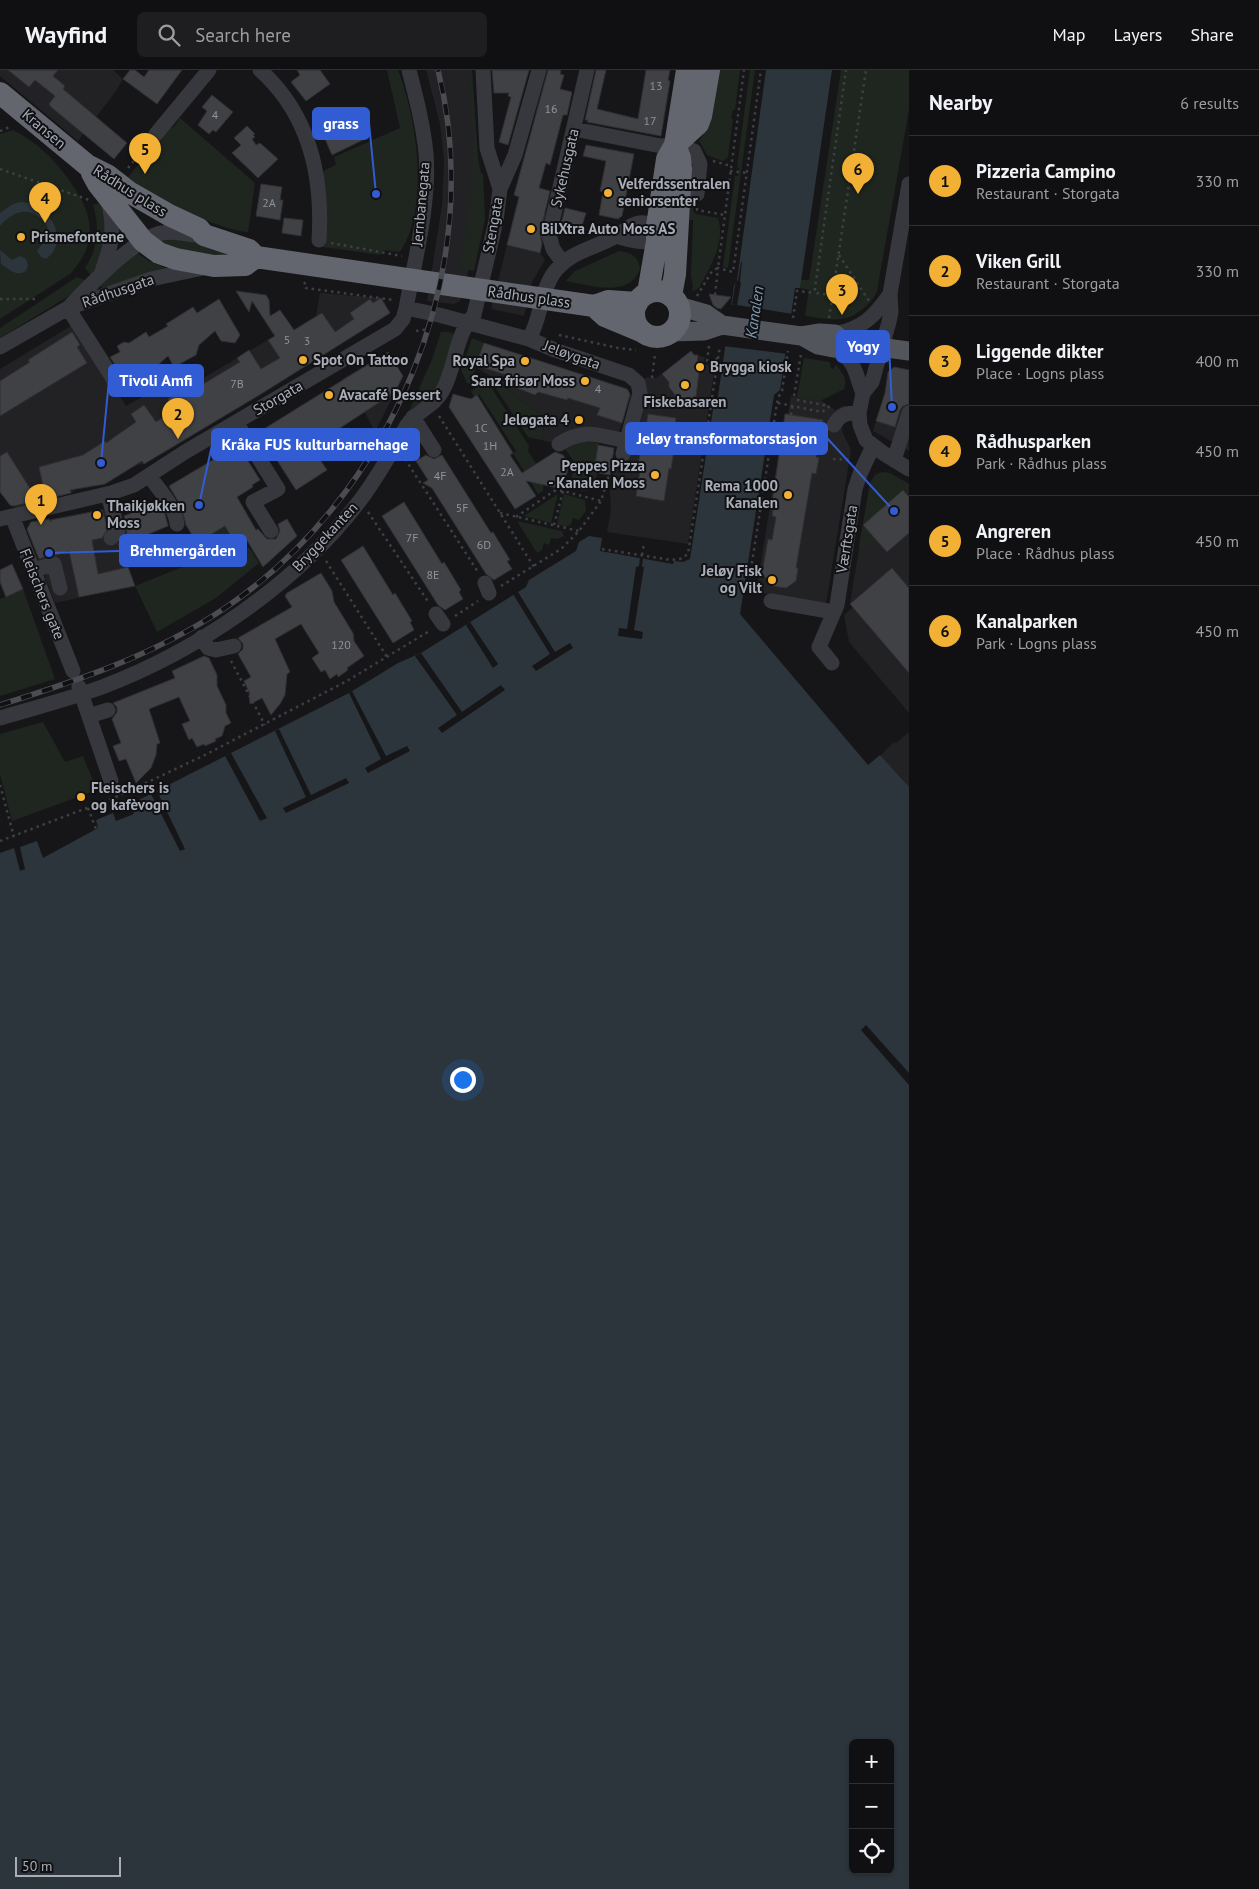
<!DOCTYPE html>
<meta charset="utf-8">
<style>
body{margin:0;font-family:"PT Sans",sans-serif;background:#1e1e20;color:#f1f3f6}
.controls{position:absolute;right:15px;bottom:15px;display:grid;overflow:hidden;border-radius:8px;box-shadow:0 1px 4px #0004}
.controls button{width:45px;height:45px;display:grid;place-items:center;padding:0;border:0;border-bottom:1px solid #303032;background:#101012;color:#f1f3f6;font:25px sans-serif}
.scale{position:absolute;left:15px;bottom:12px;width:106px;box-sizing:border-box;padding-left:5px;border:2px solid #a8adb8;border-top:0;font-size:14px;line-height:18px;white-space:nowrap;color:#a8adb8;-webkit-text-stroke:4px #111113;paint-order:stroke}
.you{position:absolute;left:462px;top:1009px;width:18px;height:18px;margin:-12px;border:4px solid #fff;border-radius:50%;background:#1a73e8;box-shadow:0 0 0 8px #1a73e833}
.badge{display:grid;place-items:center;width:32px;height:32px;border-radius:50%;background:#f2b134;color:#111;font-size:16px;font-weight:700}
.pin{position:absolute;translate:-50% -41px;filter:drop-shadow(0 1px 2px #0008)}
.pin::after{content:'';position:absolute;top:26px;width:18px;height:15px;background:inherit;clip-path:polygon(0 0,100% 0,50% 100%)}
.list{margin:0;padding:0;list-style:none}
h2{display:flex;justify-content:space-between;align-items:center;height:65px;margin:0;padding:0 20px;font-size:21px}
h2 small{font-size:16px;font-weight:400;color:#9c9d9f}
.list li{display:grid;grid-template-columns:32px 1fr auto;gap:15px;align-items:center;box-sizing:border-box;height:90px;padding:0 20px;border-top:1px solid #303032}
.list b{display:block;font-size:19px;white-space:nowrap}
.list p{margin:0;font-size:16px;white-space:nowrap;color:#9c9d9f}
.list em{font-size:16px;font-style:normal;color:#9c9d9f}
.icon{flex:none;width:28px;height:28px;fill:none;stroke:currentColor;stroke-width:2;stroke-linecap:round;stroke-linejoin:round}
.map{position:relative;flex:none;width:909px;height:1819px;overflow:hidden}
header{display:flex;align-items:center;gap:30px;box-sizing:border-box;height:70px;padding:0 25px;background:#101012;border-bottom:1px solid #303032}
header strong{font-size:24px}
nav{display:flex;gap:28px;margin-inline-start:auto;font-size:18px}
.search{width:350px;height:45px;background:#1e1e20;display:flex;align-items:center;gap:12px;box-sizing:border-box;padding:0 18px;border-radius:8px;color:#9c9d9f;font-size:19px}
main{display:flex}
aside{flex:1;background:#101012}
.map>svg:first-child{display:block}
.built{fill:#222225}
.green{fill:#1e261f}
.water{fill:#2c353c;fill-rule:evenodd}
.pier{fill:#161618}
.building{fill:#404145;stroke:#303034}
.lines{fill:none;stroke-linecap:round;stroke-linejoin:round}
.path{stroke:#3d3f44;stroke-width:2.5;stroke-dasharray:2.5 4;stroke-linecap:butt}
.minor{stroke:#37383d;stroke-width:15}
.major{stroke:#53555c;stroke-width:19}
.highway{stroke:#63666e;stroke-width:22}
.rail-casing{stroke:#4a4c52;stroke-width:5.5}
.rail{stroke:#111113;stroke-width:4;stroke-dasharray:11;stroke-linecap:butt}
.poi-dot{fill:#f2b134;stroke:#111113;stroke-width:2}
.labels{text-anchor:middle;stroke-width:4;stroke-linejoin:round;paint-order:stroke}
.number-label{font-size:12px;fill:#8e929b}
.street-label{font-size:15px;fill:#a8adb8;stroke:#111113}
.poi-label{font-size:15px;font-weight:bold;fill:#a8adb8;stroke:#111113;text-anchor:start}
.water-label{font-size:16px;font-style:italic;fill:#7f9bb3;stroke:#111113}
.leader{fill:none;stroke:#325cd3;stroke-width:2}
.callout-dot{fill:#325cd3;stroke:#111113;stroke-width:2}
.callout{fill:#325cd3;stroke:#325cd3;stroke-width:2}
.callout-label{font-size:16px;text-anchor:middle;font-weight:bold;fill:#fff}
</style>
<header>
<strong>Wayfind</strong>
<div class="search"><svg class="icon" aria-label="search" viewBox="0 0 24 24"><circle cx="10" cy="10" r="6"/><path d="M15 15l6 6"/></svg>Search here</div>
<nav><a>Map</a><a>Layers</a><a>Share</a></nav>
</header>
<main>
<div class="map">
<svg width="909" height="1819" viewBox="0 0 909 1819">
<rect width="100%" height="100%" fill="#161618"/>
<path class="built" d="M0 0H113L123 9 116 21 78 71 0 6Z
M426 0H472L482 141 464 220 460 231 454 234 427 231 442 135 444 91 440 54Z
M517 135 549 144 540 183 545 190 532 212 524 246 491 239Z
M320 223 381 228 390 243 172 378 144 394 137 395 105 414 76 419 71 423 16 438 10 435 0 421V299L74 254 126 336 176 308 183 320 268 270 274 266 264 250 280 240 294 260 316 246Z
M484 273 627 319 631 326 618 365 553 373 541 370 545 349 493 308 476 297Z
M691 281 694 285 705 287 703 294 715 296 688 474 607 462 611 439 610 422 615 392 627 394 642 310 648 307 656 308Z
M894 298 909 299V381L873 361Z
M358 300 395 322 375 362 363 339 342 309Z
M791 326 822 331 835 340 845 335 842 361 851 380 826 534 756 522 785 343H788Z
M882 402 890 403 909 414V643L849 572 844 545 853 537 850 534 852 521 870 413 875 405Z
M105 439 128 497 97 504 100 523 55 533 27 459 47 450Z
M909 662V718L880 686 894 672 896 673Z"/>
<path class="green" d="M387 0H398C417 49 430 137 400 182L383 180 381 185 316 176 321 105 325 100 336 95 334 87 400 58Z
M469 0H472L477 84 481 103 483 104 485 149 474 201 459 198 472 125 473 73Z
M718 0H740L735 40H733L731 49H733L728 87 723 91 707 85 699 71 704 63Z
M750 0H755L728 198 723 197 735 106H738L739 98 737 97Z
M841 0H909V40L877 221C874 228 871 232 865 237 846 255 829 249 805 246L809 220 800 218 801 210H809Z
M180 48 255 113 248 162C215 159 155 129 128 107L166 60 174 57Z
M13 60C40 74 54 89 72 114 94 146 98 174 70 204L0 249V64Z
M692 96H694L693 141 696 144 718 148C726 172 710 197 699 218L693 221 692 220 693 218 691 205 693 150H689Z
M103 132 107 170 92 207 85 198C98 179 100 157 93 135Z
M180 168 244 187 221 186 160 177 161 169Z
M619 181C631 182 639 187 640 199 629 229 589 215 566 211L575 201Z
M137 183 149 191 170 200 104 221 100 215Z
M77 207 87 211 77 221 0 268V258Z
M441 262H449L456 265 439 315 429 327 408 343 431 292Z
M472 268 484 273 470 314 467 313 461 300Z
M804 288 830 292 831 298 833 299 836 295C842 302 848 310 844 319L820 331 797 327Z
M489 308H493L545 349 541 370 528 367Z
M487 311 529 376 528 381C536 394 545 405 543 421L538 424 513 383 516 381 479 324 474 327 471 321Z
M584 371 599 373 594 402 597 403 594 420 582 421 570 418 574 391 565 379 575 373Z
M882 402 890 403 909 414V424L907 425 903 421 863 455 876 469 865 479 859 476 870 413 875 405Z
M558 424 551 453 524 446Z
M564 424 585 430 586 441 579 450 573 448 571 454 566 457 557 454Z
M517 451 562 461 564 466 558 469 551 468 549 475 544 473 542 480 537 483Z
M225 456 240 481 249 477 259 493 216 528 157 562 135 516 195 492 190 479Z
M23 519 55 609 0 626V529Z
M43 652 65 692 83 686 97 720 12 751 0 704V664Z"/>
<path class="water" d="M766 0H832L800 218H795L780 320 774 325 740 544 868 695 880 685 909 717V1819H0V783L14 778 20 801 25 799 20 777 37 771 43 788 98 758 96 750 113 743 116 751 134 744 131 734 349 623 398 593 421 583 526 517 529 510 576 481 579 472 589 466 602 468 600 481 673 494 674 491 683 492 690 489 714 333H717L734 216 737 210ZM853 1673H890V1800H853Z
M20 132C48 131 72 170 46 189L41 187 37 181C41 175 49 169 48 161 48 155 44 151 40 148 26 136 11 143 0 156V143L13 134Z
M0 180 12 190 20 186 26 189 28 195 26 201C16 207 9 199 1 194Z"/>
<path class="pier" d="M741 192H742L740 212 741 213 737 235 793 244 788 284 723 276 728 234 736 235 732 234 736 210 738 211Z
M640 488H643L642 497H644L634 560 643 562 642 569 618 566 619 558 627 559 636 497 639 496Z
M518 522 555 582 570 573 573 578 536 601 532 596 550 584 513 524Z
M470 552 498 594 493 598 466 555Z
M421 583 462 642 501 615 505 620 442 663 438 658 457 645 415 586Z
M352 621 386 686 407 676 410 681 368 703 365 698 381 689 349 623Z
M279 659 311 725 346 708 349 713 286 743 283 738 306 727 275 661Z
M231 683 267 748 260 751 225 686Z
M157 721 185 779 180 781 151 724Z
M866 955 909 1003V1015L861 960Z"/>
<path class="building" d="M8 0H58L53 6 65 16 63 19 127 73 114 89 51 37 49 34 55 26 35 10 29 17Z
M130 0H135L144 7 149 0H182L157 34 123 9Z
M297 0H320L330 14 306 31 291 12 300 5Z
M492 0H529L508 75 499 72 511 27 508 26 509 23H494Z
M548 0H561L560 4 564 5 560 19 572 22 567 45H563L550 95 546 93 539 118 550 121 540 163 542 174 540 183 507 175 519 127 514 125Z
M596 0H606L597 39 638 49 646 0H670L668 10 670 11 661 66 587 52 588 50H585Z
M212 25 233 42 216 62 213 60 209 64 198 55 207 41 202 37Z
M332 41 335 48 341 45 347 55 361 48 362 51 368 53 366 60 369 67 332 85 316 48Z
M247 56 255 64 253 65 255 67 252 69 256 75 260 73 278 89 258 108 232 83 241 75 234 68Z
M586 75 634 84 622 146 618 149 599 145 603 122 600 121 606 91 583 86Z
M261 114 282 117 280 130H283L280 150 256 146Z
M565 138 586 143 581 159 561 154Z
M284 148 303 150 301 166 282 163Z
M236 221 266 225 269 230 270 246 280 240 294 260 322 243 335 262 354 249 350 243 370 229 373 233 381 228 390 243 261 324 144 394 142 391 105 414 70 420 71 423 46 429 39 397 83 385 105 371 106 373 136 352 131 344 144 335 156 352 175 340 168 329 182 320 185 325 240 292 237 288 249 280 261 299 280 288 268 270 275 266 271 260 252 231 249 242Z
M709 224 731 227 721 239 717 238 713 235Z
M219 229 240 265 235 273 221 271 215 261 199 275 196 285 174 297 168 286 152 300 150 307 147 311 127 323V313L110 287 120 282 117 276 124 272 129 273 146 262 149 267 168 256 166 254 193 237 197 243Z
M72 262 80 275 77 277 87 293 0 346V311L30 292 28 290Z
M484 273 627 319 630 324 622 353 597 345 600 338 568 328 567 330 538 322 535 325 504 313 506 305 476 295Z
M691 281 694 285H698L697 293 700 294 696 327 694 326 692 337 674 334 675 325 669 317V312L662 304Z
M388 282 403 306 395 322 337 360 339 364 334 368 337 372 317 385 327 400 296 420 259 362Z
M894 297 909 300V334L903 336 900 340 895 357 876 351 885 323 888 302Z
M453 324 471 329 477 325 513 383 510 385 522 403 555 382 563 385 569 394 563 419 526 411 536 426 515 439 449 337Z
M648 344 676 348 671 381H674L671 399 669 398 664 431 636 426 641 394H639V389L641 376 643 377Z
M785 344 823 350 816 387 819 388 816 404 812 403 796 498H798L796 511 786 518 772 516 762 503 768 469 772 470 776 447 772 446 773 440H771Z
M238 375 260 410 252 415 253 417 237 427 256 460 258 459 267 469H276L280 461 278 454 287 449 297 466 263 497 245 467 235 473 225 456 197 473 186 455 181 436 169 416Z
M598 375 614 378 610 405 594 402Z
M7 382 38 431 13 436 10 435 0 422V386Z
M426 385 434 389 442 385 491 463 493 462 510 490 507 491 512 499 494 510 486 504 432 418 423 413 428 410 416 391Z
M903 420 909 427V463L887 482 863 455Z
M404 432 442 494 444 492 461 520 459 522 463 529 445 540 438 535 382 446Z
M157 433 165 444 168 456 139 468 140 472 121 480 118 474 127 463 124 446Z
M102 440 108 458 102 468 92 470 98 504 128 497 135 516 79 527 69 481 57 485H51L39 489 27 459 31 452 49 449 51 452V450Z
M363 476 393 525 395 523 412 551 410 552 414 560 393 573 341 490Z
M12 494 23 519 6 527 0 512V500Z
M892 498 909 518V603L850 534Z
M321 503 332 521 334 532 353 563 354 571 364 586 347 598 348 600 338 607 337 604 330 609 325 600 321 602 312 588 319 583 301 554 275 569 290 602 287 604 285 625 280 634 271 645 262 628 250 634 249 622 244 611 251 607 238 584 243 579V574L238 568 292 537 285 526 287 523Z
M204 586 209 588 217 605V616L226 635V643L231 653 225 656 222 666 215 669 216 671 205 676 204 674 197 677 192 668 189 670 182 654 190 651 179 627 149 639 160 673 157 674 156 685 151 698 136 713 126 689 119 691 113 676 121 673 112 649 117 642V637L113 633 175 608 172 601Z"/>
<g class="lines">
<path class="path" d="M0 61 12 56
M713 91 731 96
M128 98 147 75
M0 99 89 130
M730 101 747 103
M697 138V140L725 145
M331 173 402 186
M839 185 869 231
M305 212 304 217 306 218 394 230
M715 225 718 198 733 202 761 0
M832 225 815 223V218L846 0
M697 226 712 201 718 198 744 0
M0 229H38
M793 248 797 221 815 223
M829 248 866 0
M416 261 429 259
M559 265 618 278 636 280
M709 276 707 291 709 294 718 288
M652 308 655 284
M794 326 801 284
M797 330 829 336
M778 333 822 342 830 336
M791 345 793 333
M439 346 534 497
M405 389 478 502
M833 389 852 390
M368 442 429 533
M500 443 579 461
M516 447 554 421H563L601 431
M554 455 563 421
M602 479 671 490 680 489 688 484 720 276
M642 485 644 474
M326 491 387 587
M501 516 561 479 579 461 601 431 608 408 611 405
M762 520 748 518 777 333 779 326 782 321 788 281
M455 546 478 531
M231 591 265 655
M0 715 14 767
M88 738 96 759
M0 771 116 727 203 686 347 611 431 560"/>
<path class="minor" d="M260 0C309 44 323 106 319 170
M483 0 487 78 500 119
M574 59 661 76 675 75 694 81 700 94 697 124
M156 64 209 0
M909 114 890 224 891 242 889 252 872 312 863 323 859 343 860 355 866 370 883 383 909 399
M616 166C633 172 647 174 665 168
M563 193 553 179 549 165 587 0
M101 204C111 177 116 160 108 131
M71 235C90 215 136 167 162 163 176 160 188 166 201 165
M68 238 119 318
M406 238 439 245 529 269 555 280 629 305 638 313 640 323 623 384
M835 264C863 258 874 247 890 224
M529 269C541 249 540 223 553 204 569 181 594 179 616 166 624 162 630 154 639 153 647 152 658 156 665 160
M0 277 68 238 151 209 203 198
M833 278C838 282 845 285 849 290 857 299 858 313 863 323
M413 347 434 380
M236 352 278 419 253 432 271 461
M834 355C840 344 847 343 859 343
M559 374C585 357 599 366 627 371
M894 390 909 343
M149 405C159 421 175 435 177 454
M108 424 118 461 111 468
M12 446 73 601
M0 449 111 423 134 415 185 382 395 259 403 249 406 238C415 190 430 132 426 83 423 54 416 27 409 0
M33 500 54 494 60 518
M485 513 489 523
M771 531 834 542
M436 544 443 554
M202 567 208 578 216 580 234 576
M832 593 819 577 837 535 855 419 860 404 873 376
M79 617 111 711
M89 646 108 640
M0 648C34 638 69 629 102 617 197 581 296 514 358 433 377 409 392 381 407 355 417 341 435 336 443 320 456 296 455 265 474 245L496 151 500 119 515 85 539 0"/>
<path class="major" d="M678 236 706 244 722 255 801 266 820 263 835 264 843 272
M671 262 704 261 722 255
M802 266 818 275 833 278 843 272 909 281"/>
<path class="highway" d="M0 23 87 95 107 105 129 122 169 145 199 159 204 165 249 180 256 187 594 236 608 231 637 233
M675 75 698 54 701 46 709 0
M92 103 98 114 143 171 159 183 176 189 214 196 245 195 256 187
M634 244a23 23 0 1 1 46 0a23 23 0 1 1-46 0Z
M648 223 657 171V156L667 89 675 75 687 0
M671 226 675 204 681 99 680 88 675 75
M594 236 605 246 641 261"/>
<g class="rail-casing">
<path id="rail" d="M0 635C79 610 152 586 222 540 392 427 488 200 438 0"/>
</g>
<use href="#rail" class="rail"/>
</g>
<g class="poi-dot">
<circle cx="608" cy="123" r="5"/>
<circle cx="531" cy="159" r="5"/>
<circle cx="21" cy="167" r="5"/>
<circle cx="303" cy="290" r="5"/>
<circle cx="525" cy="291" r="5"/>
<circle cx="700" cy="297" r="5"/>
<circle cx="585" cy="311" r="5"/>
<circle cx="685" cy="315" r="5"/>
<circle cx="329" cy="325" r="5"/>
<circle cx="579" cy="350" r="5"/>
<circle cx="655" cy="405" r="5"/>
<circle cx="788" cy="425" r="5"/>
<circle cx="97" cy="445" r="5"/>
<circle cx="772" cy="510" r="5"/>
<circle cx="81" cy="727" r="5"/>
</g>
<g class="labels">
<g class="number-label">
<text x="656" y="20">13</text>
<text x="551" y="43">16</text>
<text x="215" y="49">4</text>
<text x="650" y="55">17</text>
<text x="269" y="137">2A</text>
<text x="287" y="274">5</text>
<text x="307" y="275">3</text>
<text x="237" y="318">7B</text>
<text x="598" y="323">4</text>
<text x="481" y="362">1C</text>
<text x="490" y="380">1H</text>
<text x="507" y="406">2A</text>
<text x="440" y="410">4F</text>
<text x="462" y="442">5F</text>
<text x="412" y="472">7F</text>
<text x="484" y="479">6D</text>
<text x="433" y="509">8E</text>
<text x="341" y="579">120</text>
</g>
<g class="street-label">
<text transform="translate(44 59) rotate(40)" y="5">Kransen</text>
<text transform="translate(565 98) rotate(-77)" y="5">Sykehusgata</text>
<text transform="translate(130 121) rotate(32)" y="5">Rådhus plass</text>
<text transform="translate(421 134) rotate(-85)" y="5">Jernbanegata</text>
<text transform="translate(493 155) rotate(-80)" y="5">Stengata</text>
<text transform="translate(118 221) rotate(-19)" y="5">Rådhusgata</text>
<text transform="translate(529 227) rotate(8)" y="5">Rådhus plass</text>
<text transform="translate(572 285) rotate(20)" y="5">Jeløygata</text>
<text transform="translate(278 328) rotate(-30)" y="5">Storgata</text>
<text transform="translate(325 467) rotate(-47)" y="5">Bryggekanten</text>
<text transform="translate(847 469) rotate(-81)" y="5">Værftsgata</text>
<text transform="translate(42 524) rotate(68)" y="5">Fleischers gate</text>
</g>
<g class="poi-label">
<text x="618" y="119">Velferdssentralen<tspan x="618" dy="17">seniorsenter</tspan></text>
<text x="541" y="164">BilXtra Auto Moss AS</text>
<text x="31" y="172">Prismefontene</text>
<text x="313" y="295">Spot On Tattoo</text>
<text x="515" y="296" text-anchor="end">Royal Spa</text>
<text x="710" y="302">Brygga kiosk</text>
<text x="575" y="316" text-anchor="end">Sanz frisør Moss</text>
<text x="339" y="330">Avacafé Dessert</text>
<text x="685" y="337" text-anchor="middle">Fiskebasaren</text>
<text x="569" y="355" text-anchor="end">Jeløgata 4</text>
<text x="645" y="401" text-anchor="end">Peppes Pizza<tspan x="645" dy="17">- Kanalen Moss</tspan></text>
<text x="778" y="421" text-anchor="end">Rema 1000<tspan x="778" dy="17">Kanalen</tspan></text>
<text x="107" y="441">Thaikjøkken<tspan x="107" dy="17">Moss</tspan></text>
<text x="762" y="506" text-anchor="end">Jeløy Fisk<tspan x="762" dy="17">og Vilt</tspan></text>
<text x="91" y="723">Fleischers is<tspan x="91" dy="17">og kafèvogn</tspan></text>
</g>
<g class="water-label">
<text transform="translate(754 242) rotate(-82)" y="6">Kanalen</text>
</g>
</g>
<path class="leader" d="M376 124L369 53M892 337L889 276M101 393L109 310M894 441L827 368M199 435L212 375M49 483L120 481"/>
<g class="callout-dot">
<circle cx="376" cy="124" r="5"/>
<circle cx="892" cy="337" r="5"/>
<circle cx="101" cy="393" r="5"/>
<circle cx="894" cy="441" r="5"/>
<circle cx="199" cy="435" r="5"/>
<circle cx="49" cy="483" r="5"/>
</g>
<g class="callout">
<rect x="313" y="38" width="56" height="31" rx="5"/>
<rect x="837" y="261" width="52" height="31" rx="5"/>
<rect x="109" y="295" width="94" height="31" rx="5"/>
<rect x="626" y="353" width="201" height="31" rx="5"/>
<rect x="212" y="359" width="207" height="31" rx="5"/>
<rect x="120" y="465" width="126" height="31" rx="5"/>
</g>
<g class="callout-label">
<text x="341" y="59">grass</text>
<text x="863" y="282">Yogy</text>
<text x="156" y="316">Tivoli Amfi</text>
<text x="727" y="374">Jeløy transformatorstasjon</text>
<text x="315" y="380">Kråka FUS kulturbarnehage</text>
<text x="183" y="486">Brehmergården</text>
</g>
</svg>
<div class="controls">
<button>+</button>
<button>−</button>
<button><svg class="icon" aria-label="locate" viewBox="0 0 24 24"><circle cx="12" cy="12" r="6"/><path d="M12 2v4M12 18v4M2 12h4M18 12h4"/></svg></button>
</div>
<div class="scale">50 m</div>
<div class="you"></div>
<div class="pin badge" style="left:41px;top:455px">1</div>
<div class="pin badge" style="left:178px;top:369px">2</div>
<div class="pin badge" style="left:842px;top:245px">3</div>
<div class="pin badge" style="left:45px;top:153px">4</div>
<div class="pin badge" style="left:145px;top:104px">5</div>
<div class="pin badge" style="left:858px;top:124px">6</div>
</div>
<aside>
<h2>Nearby<small>6 results</small></h2>
<ul class="list">
<li><span class="badge">1</span><div><b>Pizzeria Campino</b><p>Restaurant · Storgata</p></div><em>330 m</em></li>
<li><span class="badge">2</span><div><b>Viken Grill</b><p>Restaurant · Storgata</p></div><em>330 m</em></li>
<li><span class="badge">3</span><div><b>Liggende dikter</b><p>Place · Logns plass</p></div><em>400 m</em></li>
<li><span class="badge">4</span><div><b>Rådhusparken</b><p>Park · Rådhus plass</p></div><em>450 m</em></li>
<li><span class="badge">5</span><div><b>Angreren</b><p>Place · Rådhus plass</p></div><em>450 m</em></li>
<li><span class="badge">6</span><div><b>Kanalparken</b><p>Park · Logns plass</p></div><em>450 m</em></li>
</ul>
</aside>
</main>
